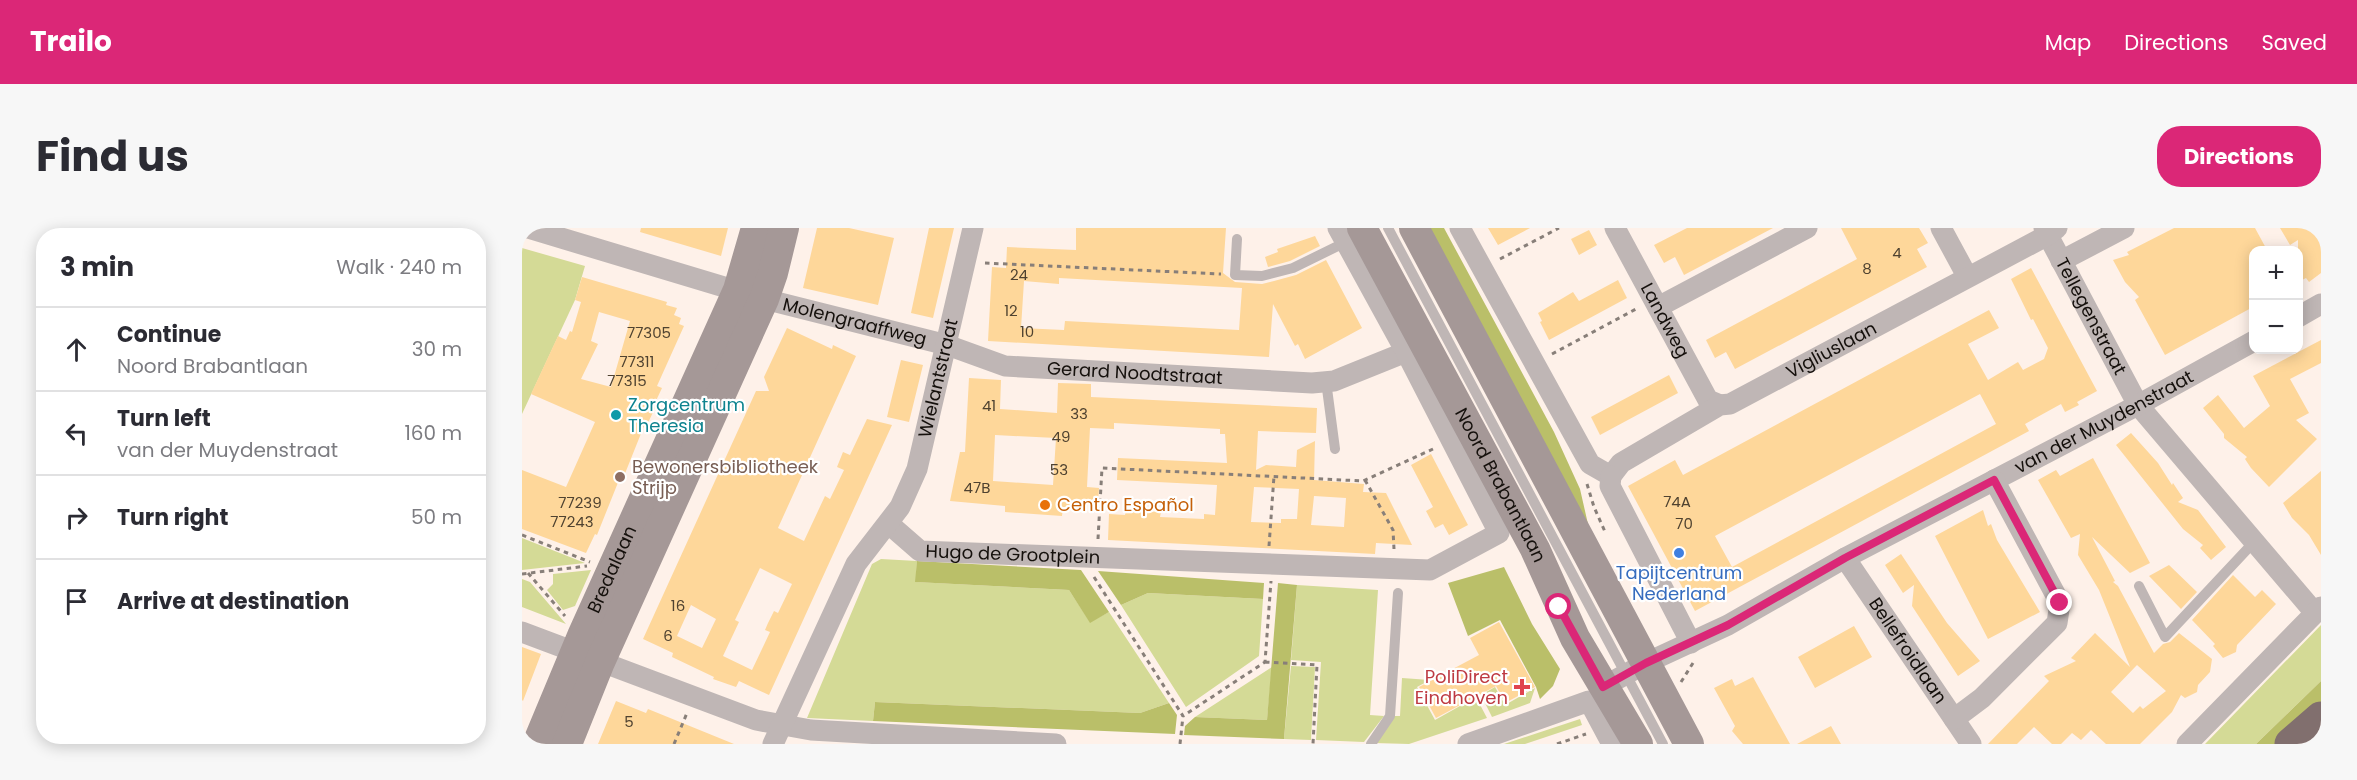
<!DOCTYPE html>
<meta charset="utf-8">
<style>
body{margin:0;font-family:Poppins,sans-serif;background:#f7f7f7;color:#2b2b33}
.controls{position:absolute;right:18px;top:18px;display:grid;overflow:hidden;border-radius:12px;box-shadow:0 3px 15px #0003}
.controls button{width:54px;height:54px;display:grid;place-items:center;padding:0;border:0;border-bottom:2px solid #e1e1e2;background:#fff;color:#2b2b33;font:30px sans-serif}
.stop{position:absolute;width:18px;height:18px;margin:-14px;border:4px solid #db2777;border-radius:50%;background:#fff}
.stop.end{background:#db2777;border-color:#fff;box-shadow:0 2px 6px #0008}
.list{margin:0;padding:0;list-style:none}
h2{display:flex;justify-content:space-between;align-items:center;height:78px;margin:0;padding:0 24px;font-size:26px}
h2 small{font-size:20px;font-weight:400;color:#7c7c81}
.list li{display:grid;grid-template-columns:39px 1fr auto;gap:18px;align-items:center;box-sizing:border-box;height:84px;padding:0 24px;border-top:2px solid #e1e1e2}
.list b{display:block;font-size:22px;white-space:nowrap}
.list p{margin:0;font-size:20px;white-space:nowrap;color:#7c7c81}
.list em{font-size:20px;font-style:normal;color:#7c7c81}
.icon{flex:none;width:33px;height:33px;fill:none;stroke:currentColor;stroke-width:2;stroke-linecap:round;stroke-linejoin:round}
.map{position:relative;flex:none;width:1799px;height:516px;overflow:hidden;border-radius:24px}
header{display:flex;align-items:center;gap:36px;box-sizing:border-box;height:84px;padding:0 30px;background:#db2777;color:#fff}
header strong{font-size:28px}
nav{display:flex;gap:33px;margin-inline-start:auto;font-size:21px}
.intro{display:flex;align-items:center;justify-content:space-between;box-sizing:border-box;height:144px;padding:0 36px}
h1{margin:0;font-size:42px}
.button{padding:15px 27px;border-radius:24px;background:#db2777;color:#fff;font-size:21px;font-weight:700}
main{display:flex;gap:36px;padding:0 36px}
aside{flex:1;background:#fff;border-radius:24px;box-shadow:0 3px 15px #0003}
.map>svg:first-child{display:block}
.green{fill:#d4da96}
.forest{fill:#babf69}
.building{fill:#fed79a;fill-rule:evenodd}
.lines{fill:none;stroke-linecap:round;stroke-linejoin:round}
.path{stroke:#887f79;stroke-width:3;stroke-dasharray:4.5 4.5;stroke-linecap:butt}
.lane{stroke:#bfb6b5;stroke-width:10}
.street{stroke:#bfb6b5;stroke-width:21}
.secondary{stroke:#a59897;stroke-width:30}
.highway{stroke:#816f6e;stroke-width:33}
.route{stroke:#db2777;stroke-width:8}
.culture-dot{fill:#0f9aa8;stroke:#fff;stroke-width:2}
.education-dot{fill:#8d6e63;stroke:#fff;stroke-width:2}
.food-dot{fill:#e8710a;stroke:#fff;stroke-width:2}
.shop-dot{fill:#3f7fe0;stroke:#fff;stroke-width:2}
.health-dot{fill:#e0444e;stroke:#fff;stroke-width:2}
.labels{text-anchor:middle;stroke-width:4.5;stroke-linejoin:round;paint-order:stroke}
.number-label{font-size:15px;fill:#4f4230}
.street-label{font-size:18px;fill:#15100c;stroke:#fff}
.culture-label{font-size:18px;fill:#0d838f;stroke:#fff;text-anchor:start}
.education-label{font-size:18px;fill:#785e54;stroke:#fff;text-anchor:start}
.food-label{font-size:18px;fill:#c56008;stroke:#fff;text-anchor:start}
.shop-label{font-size:18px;fill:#366cbe;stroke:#fff}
.health-label{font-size:18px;fill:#be3a42;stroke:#fff;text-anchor:end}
</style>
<header>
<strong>Trailo</strong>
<nav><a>Map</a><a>Directions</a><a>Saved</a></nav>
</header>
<div class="intro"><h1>Find us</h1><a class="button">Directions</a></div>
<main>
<aside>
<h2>3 min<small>Walk · 240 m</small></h2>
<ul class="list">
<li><svg class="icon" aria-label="ahead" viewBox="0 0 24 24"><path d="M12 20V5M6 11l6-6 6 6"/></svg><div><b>Continue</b><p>Noord Brabantlaan</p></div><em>30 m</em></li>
<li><svg class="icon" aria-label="left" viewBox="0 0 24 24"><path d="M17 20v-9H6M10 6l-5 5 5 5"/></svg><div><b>Turn left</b><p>van der Muydenstraat</p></div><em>160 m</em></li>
<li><svg class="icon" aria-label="right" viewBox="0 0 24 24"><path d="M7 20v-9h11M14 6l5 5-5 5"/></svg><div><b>Turn right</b></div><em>50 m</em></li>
<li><svg class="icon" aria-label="arrive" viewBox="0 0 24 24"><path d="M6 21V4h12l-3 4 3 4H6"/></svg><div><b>Arrive at destination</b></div></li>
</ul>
</aside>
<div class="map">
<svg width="1799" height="516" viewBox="0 0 1799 516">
<rect width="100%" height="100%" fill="#fef1e9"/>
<path class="green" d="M0 20 63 38 53 72 0 186Z
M0 310 63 335 0 342Z
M359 331 395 333 394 354 547 362 568 394 587 384 647 475 618 485 353 474 351 493 285 490 350 336Z
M69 342 53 378 41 382 25 362 31 356V346Z
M0 351 8 354 44 396 0 379Z
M775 357 856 362 848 487 862 488 842 514 794 512 799 434 769 432Z
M626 365 741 371 737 428 664 479 599 377Z
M1799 397V453L1734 516H1683Z
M769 438 793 439 789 512 762 511Z
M750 439 745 492 673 489Z
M880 450 908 452 895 459 913 492 954 469 965 490 887 516 854 515 872 488H878Z
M973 459 983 477 1013 460 1008 475 970 489 959 467Z
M1058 491 1060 497 1003 516H982Z"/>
<path class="forest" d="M898 0H922L1032 204 1058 261 1071 318Z
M395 333 559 342 587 384 568 395 547 362 393 354Z
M982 339 1010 396 1038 441 1031 458 1018 471 1014 459 978 392 946 408 926 355Z
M576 343 742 355 741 371 626 365 599 377Z
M756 355 775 357 762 511 662 507 663 498 673 489 745 492Z
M1799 453V489L1770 516H1734Z
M353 474 618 485 647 475 655 487 653 506 351 493Z"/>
<path class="building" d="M119 0H206L199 28 118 4Z
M295 0H327L372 10 356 77 281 60Z
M407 0H432L411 90 389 85Z
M554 0H704L701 45 713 54 740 56 752 53 774 47 804 32 840 100 783 131 776 116 773 118 751 76 747 129 466 113 470 39 484 40 485 19 554 22ZM537 50 720 60 717 102 543 93 542 102 499 100 502 53 537 56Z
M966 0H1008L976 17Z
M1165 0H1251L1162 47 1153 29 1142 35 1132 17Z
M1319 0H1397L1406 15 1395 21 1405 39 1213 141 1204 124 1193 130 1184 112 1335 31Z
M1652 0H1733L1745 22H1731V79L1643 127 1613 72 1617 69 1603 54 1591 32 1607 27 1605 24Z
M1758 0H1799V45L1787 54 1784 50 1776 54V12L1768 17Z
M1067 2 1075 17 1057 27 1049 11Z
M793 8 798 18 768 33 746 39 743 29 756 24 755 21Z
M1509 40 1575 163 1555 174 1557 177 1543 184 1539 176 1503 196 1507 203 1173 383 1106 258 1153 232 1161 247 1467 82 1477 100 1446 116 1466 152 1496 134 1501 142 1522 131 1526 120 1511 91 1509 92 1489 51ZM1458 166 1474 196 1210 339 1193 308Z
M60 49 145 74 144 77 155 80 152 87 159 90 157 96 162 98 135 158 140 160 132 177 134 178 124 199 122 198 100 253 97 252 75 307 73 306 64 325 0 301V242L44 259 73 194 9 166 36 108 44 112 48 103 50 104 59 74 53 72ZM77 84 108 93 89 159 59 151 76 116 69 113Z
M1096 52 1105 70 1027 112 1018 94 1020 93 1016 85 1051 64 1057 73Z
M265 100 310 121 311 117 334 128 256 300 282 313 303 268 308 271 322 242 315 239 321 224 328 227 345 191 370 197 247 467 217 453 214 459 191 451 192 449 150 429 151 425 121 411 234 163H247L242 149ZM238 340 270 356 256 385 252 383 246 395 243 402 248 404 230 442 201 428 217 394 213 392ZM169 377 194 391 180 420 155 408Z
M1799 112V135L1768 151 1787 185 1774 192 1795 211 1747 259 1729 240 1723 231 1725 229 1702 210V206L1681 180 1696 167 1722 200 1748 178 1731 148Z
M379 132 401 137 387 194 365 189Z
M1147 147 1156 165 1078 207 1069 189Z
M447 150 479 152 478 181 535 185 536 155 569 156V169L795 180 794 205 736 203 734 242 744 237 774 239 775 222 793 213 792 252 842 256 841 264 864 265 890 317 854 315 853 326 586 312 587 286 603 287 604 282 639 284 638 289 682 291V286L693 287 695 257 595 252 596 230 705 235 703 206H698V201L592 195V201L568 200 565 259 577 260 576 276 560 275 559 280 541 279 540 288 483 284V278L428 273 438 224H443ZM473 207 534 210 531 257 471 253ZM732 259 777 261 775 291H759V295L729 294ZM792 268 824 270 822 299 789 297Z
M1609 205 1636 235 1650 257 1651 255 1661 270 1656 274 1676 282 1704 319 1689 332 1678 320 1681 317 1661 301 1594 217Z
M909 226 946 297 927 307 921 296 913 300 904 283 911 279 889 237Z
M1571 230 1628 335 1608 345 1570 309 1593 353 1591 354 1596 358 1632 425 1641 416 1648 414 1657 405 1690 431 1688 444 1676 457 1675 464 1663 470 1659 467 1650 484 1618 516H1584L1569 502 1559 512 1550 505 1539 516H1530L1512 499 1495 516H1466L1527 453 1522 448 1554 433 1549 430 1573 405 1608 439 1577 362 1556 327 1558 306 1549 310 1516 252 1534 242 1538 248ZM1615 437 1644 463 1621 481 1618 478 1611 485 1589 464Z
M1799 243V327L1787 307 1770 290 1761 275Z
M1461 282 1466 298 1469 296 1475 312 1518 384 1466 411 1413 308Z
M1379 326 1425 395 1458 433 1436 448 1390 378 1392 357 1381 365 1363 337Z
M1647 337 1675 364 1659 381 1627 348Z
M1711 347 1733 369 1740 362 1754 376 1715 417 1714 424 1701 430 1691 418 1693 416 1670 392Z
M977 394 1013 459 983 475 974 458 914 490 897 459 957 427 948 410Z
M1332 398 1350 429 1293 460 1276 429Z
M0 419 19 426 1 473 0 472Z
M1231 449 1268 516H1221L1210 503 1213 498 1192 460 1210 451 1213 458Z
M94 473 124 485 126 481 212 516H76Z
M1309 498 1319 516H1275Z"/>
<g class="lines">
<path class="path" d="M978 31 1037 0
M463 35 699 46
M1030 126 1114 81
M843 252 871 302 872 321
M1065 256 1072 279 1084 306
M0 307 68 334
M576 311 580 240 841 253 911 221
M747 318 752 248
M6 345 43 388
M0 346 65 338
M572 349 661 488 743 434 749 353
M743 434 795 437 791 516
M1159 454 1171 435
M152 516 165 485
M658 516 661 488
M1035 516 1064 506"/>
<path class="lane" d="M866 0 1141 516
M715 11 713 47 740 48 771 40 824 14
M804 153 813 221
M1617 358 1643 409 1732 314
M849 516 868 488 876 365"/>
<g class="street">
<path id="s1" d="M6 0 242 71 425 117 483 138 790 155 812 153 884 124"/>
<path d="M938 0 1068 236 1089 248"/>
<path id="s2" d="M1093 0 1186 172 1198 177"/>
<path d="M1419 0 1445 48"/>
<path id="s3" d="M1522 0 1616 177 1793 385"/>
<path d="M1539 33 1602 0"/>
<path d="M1136 79 1285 0"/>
<path d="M1776 89 1799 76"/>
<path id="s4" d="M1089 248 1099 235 1198 177 1208 176 1526 7 1535 0"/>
<path d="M1089 248 1088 258 1169 415"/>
<path id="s5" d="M367 296 398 323 908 342 977 305 884 124 816 0"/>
<path id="s6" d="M1323 330 1449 516"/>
<path d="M0 404 234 492 289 502 534 516"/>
<path id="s7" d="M1081 459 1124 435 1206 397 1323 330 1616 177 1732 113"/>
<path d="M1432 491 1460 470 1535 395 1538 375 1472 252"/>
<path id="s8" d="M251 516 334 336 378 279 395 241 451 0"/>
<path d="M946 516 1067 473 1090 516"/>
<path d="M1665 516 1799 379"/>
</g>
<g class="secondary">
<path id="s9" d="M840 0 1013 321 1053 410 1116 516"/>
<path d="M892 0 1167 516"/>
<path id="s10" d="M15 516 60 408 216 62 234 0"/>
<path d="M45 516 78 434 242 71 251 45 262 0"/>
</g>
<path class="highway" d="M1769 516 1799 490"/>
</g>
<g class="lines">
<path class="route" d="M1037 379 1081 459 1124 435 1206 397 1323 330 1472 252 1538 375"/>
</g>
<circle class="culture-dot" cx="94" cy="187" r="6"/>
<circle class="education-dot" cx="98" cy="249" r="6"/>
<circle class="food-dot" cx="523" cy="277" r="6"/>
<circle class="shop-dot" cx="1157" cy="325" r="6"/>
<path class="health-dot" d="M997 450h6v6h6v6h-6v6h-6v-6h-6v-6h6z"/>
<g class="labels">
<g class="number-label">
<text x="1375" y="30">4</text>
<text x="1345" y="46">8</text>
<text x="497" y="52">24</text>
<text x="489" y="88">12</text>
<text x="505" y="109">10</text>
<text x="127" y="110">77305</text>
<text x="115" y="139">77311</text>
<text x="105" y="158">77315</text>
<text x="467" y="183">41</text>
<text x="557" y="191">33</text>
<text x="539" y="214">49</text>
<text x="537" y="247">53</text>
<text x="455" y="265">47B</text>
<text x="1155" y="279">74A</text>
<text x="58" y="280">77239</text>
<text x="50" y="299">77243</text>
<text x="1162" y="301">70</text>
<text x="156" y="383">16</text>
<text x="146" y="413">6</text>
<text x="107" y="499">5</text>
</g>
<g class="street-label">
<text dy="6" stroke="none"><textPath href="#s3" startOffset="100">Tellegenstraat</textPath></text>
<text dy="6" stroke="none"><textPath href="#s2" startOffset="105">Landweg</textPath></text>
<text dy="6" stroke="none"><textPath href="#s1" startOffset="340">Molengraaffweg</textPath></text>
<text dy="6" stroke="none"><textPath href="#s4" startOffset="256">Vigliuslaan</textPath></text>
<text dy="6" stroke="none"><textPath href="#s1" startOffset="627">Gerard Noodtstraat</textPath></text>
<text dy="6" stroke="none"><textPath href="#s8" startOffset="405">Wielantstraat</textPath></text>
<text dy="6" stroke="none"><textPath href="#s7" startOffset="567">van der Muydenstraat</textPath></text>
<text dy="6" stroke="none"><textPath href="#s9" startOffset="292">Noord Brabantlaan</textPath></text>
<text dy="6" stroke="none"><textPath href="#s5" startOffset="134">Hugo de Grootplein</textPath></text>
<text dy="6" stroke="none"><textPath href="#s10" startOffset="190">Bredalaan</textPath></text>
<text dy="6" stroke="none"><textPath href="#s6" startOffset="112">Bellefroidlaan</textPath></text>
</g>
<g class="culture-label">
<text x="106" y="183">Zorgcentrum<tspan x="106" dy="21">Theresia</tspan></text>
</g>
<g class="education-label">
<text x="110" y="245">Bewonersbibliotheek<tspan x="110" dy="21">Strijp</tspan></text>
</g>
<g class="food-label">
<text x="535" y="283">Centro Español</text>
</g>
<g class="shop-label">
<text x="1157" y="351">Tapijtcentrum<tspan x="1157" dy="21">Nederland</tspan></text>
</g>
<g class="health-label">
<text x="986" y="455">PoliDirect<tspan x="986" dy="21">Eindhoven</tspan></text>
</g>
</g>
</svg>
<div class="controls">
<button>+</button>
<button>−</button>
</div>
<div class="stop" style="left:1037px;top:379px"></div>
<div class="stop end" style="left:1538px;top:375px"></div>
</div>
</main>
